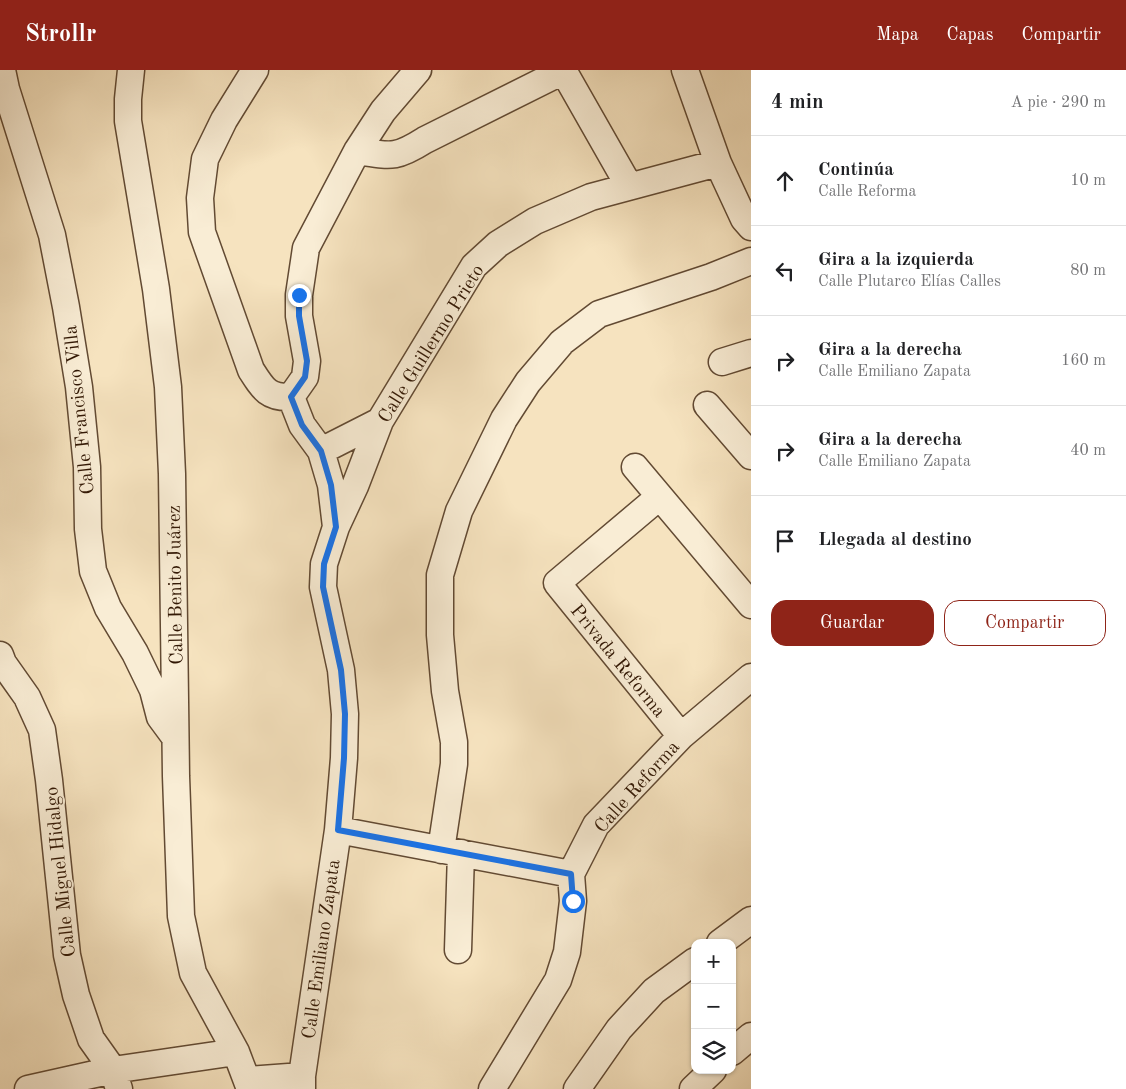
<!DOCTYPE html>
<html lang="es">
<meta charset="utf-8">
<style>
body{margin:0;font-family:"Old Standard TT",serif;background:#f6f6f6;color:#202124}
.controls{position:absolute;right:15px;bottom:15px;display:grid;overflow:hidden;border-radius:10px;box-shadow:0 1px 4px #0004}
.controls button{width:45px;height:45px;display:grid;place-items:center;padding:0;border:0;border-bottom:1px solid #e0e0e0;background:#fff;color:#202124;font:25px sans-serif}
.stop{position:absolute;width:15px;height:15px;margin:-11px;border:4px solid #1a73e8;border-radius:50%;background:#fff}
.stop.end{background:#1a73e8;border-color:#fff;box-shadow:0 1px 5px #0008}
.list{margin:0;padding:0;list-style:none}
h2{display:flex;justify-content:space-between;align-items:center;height:65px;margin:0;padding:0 20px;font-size:21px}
h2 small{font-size:16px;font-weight:400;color:#757577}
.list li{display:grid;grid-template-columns:32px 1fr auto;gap:15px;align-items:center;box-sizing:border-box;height:90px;padding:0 20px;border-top:1px solid #e0e0e0}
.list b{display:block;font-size:19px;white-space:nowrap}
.list p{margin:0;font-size:16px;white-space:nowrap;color:#757577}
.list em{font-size:16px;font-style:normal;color:#757577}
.actions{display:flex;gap:10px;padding:15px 20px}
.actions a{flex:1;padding:11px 0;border:1px solid #8f2418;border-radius:15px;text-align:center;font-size:18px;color:#8f2418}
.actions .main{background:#8f2418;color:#fff}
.icon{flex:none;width:28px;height:28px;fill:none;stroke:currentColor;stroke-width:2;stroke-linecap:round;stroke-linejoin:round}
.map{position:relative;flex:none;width:751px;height:1019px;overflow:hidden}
header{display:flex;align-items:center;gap:30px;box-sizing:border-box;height:70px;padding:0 25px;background:#8f2418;color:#fff}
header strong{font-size:24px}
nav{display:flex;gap:28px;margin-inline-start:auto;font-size:18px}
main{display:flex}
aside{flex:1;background:#fff}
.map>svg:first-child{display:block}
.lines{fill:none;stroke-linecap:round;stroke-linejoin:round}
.minor-casing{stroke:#624a33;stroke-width:29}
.minor{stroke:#f9edd5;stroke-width:26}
.route{stroke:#1a73e8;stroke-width:6}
.labels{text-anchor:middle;stroke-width:4;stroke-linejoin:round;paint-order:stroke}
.street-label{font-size:19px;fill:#311704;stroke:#f9edd5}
</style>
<header>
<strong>Strollr</strong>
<nav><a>Mapa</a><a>Capas</a><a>Compartir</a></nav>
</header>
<main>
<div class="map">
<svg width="751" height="1019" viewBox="0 0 751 1019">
<rect width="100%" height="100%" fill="#f6e3bf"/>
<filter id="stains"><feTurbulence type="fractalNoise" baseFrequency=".004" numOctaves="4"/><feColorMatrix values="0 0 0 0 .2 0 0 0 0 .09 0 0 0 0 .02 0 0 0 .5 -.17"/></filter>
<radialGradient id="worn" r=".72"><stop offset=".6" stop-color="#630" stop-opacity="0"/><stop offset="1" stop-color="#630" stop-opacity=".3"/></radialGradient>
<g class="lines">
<g class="minor-casing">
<path id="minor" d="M2 0 6 19 52 165 66 237 79 317 87 397 88 459 93 501 108 538 135 583 153 620 160 647 174 666
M131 0 128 29V51L156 219 168 317 172 404 176 706 181 846 193 903 236 982 250 1019
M255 0 224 50 205 89 200 128 202 162 251 300C263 319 268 328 291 327
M563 0 629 116
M685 0 718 93 744 149 751 157
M357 81C391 86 395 89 425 70L563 1
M722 292 751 283
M291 327 302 355 321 381 331 415 336 457 324 494 323 517 341 600 345 644 344 688 338 760 302 1006V1019
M291 327 305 307 307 291 299 246V225L306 178 357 81 383 41 418 0
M707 335 751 386
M321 381 380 351
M635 397 751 535
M659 427 557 513 681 666
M336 457 355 416 380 351 474 196 498 174 535 151 591 127 718 93
M0 585 3 593 27 627 42 660 49 710 67 885 76 925 91 969 113 1000 119 1019
M338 760 571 804
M441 780 454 694V672L445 621 440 565V505L459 441 504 349 528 312 562 272 599 244 711 207 751 191
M720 873 751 850
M458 880 461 783
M732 982 751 966
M248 1010 302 1006
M28 1019 113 1000 236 982
M492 1019 558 910 567 882 573 831 571 804 596 755 681 666 751 607
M577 1019 619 959 654 921 695 891
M693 1019 713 1000"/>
</g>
<use href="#minor" class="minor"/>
</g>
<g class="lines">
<path class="route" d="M299 225V246L307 291 305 307 291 327 302 355 321 381 331 415 336 457 324 494 323 517 341 600 345 644 344 688 338 760 571 804 573 831"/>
</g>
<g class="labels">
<g class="street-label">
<text transform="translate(430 273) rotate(-58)" y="7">Calle Guillermo Prieto</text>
<text transform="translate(78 340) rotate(-96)" y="7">Calle Francisco Villa</text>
<text transform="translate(174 515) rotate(-91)" y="7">Calle Benito Juárez</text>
<text transform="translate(619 590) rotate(51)" y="7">Privada Reforma</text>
<text transform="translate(636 716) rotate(-48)" y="7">Calle Reforma</text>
<text transform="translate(59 802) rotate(-96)" y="7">Calle Miguel Hidalgo</text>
<text transform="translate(320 879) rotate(-82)" y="7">Calle Emiliano Zapata</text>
</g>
</g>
<rect width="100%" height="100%" filter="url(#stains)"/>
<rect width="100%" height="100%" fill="url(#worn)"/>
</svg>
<div class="controls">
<button>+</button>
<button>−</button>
<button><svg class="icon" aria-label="layers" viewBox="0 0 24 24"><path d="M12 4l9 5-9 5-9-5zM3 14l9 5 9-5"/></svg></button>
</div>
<div class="stop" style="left:573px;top:831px"></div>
<div class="stop end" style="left:299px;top:225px"></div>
</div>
<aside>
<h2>4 min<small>A pie · 290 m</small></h2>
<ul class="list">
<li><svg class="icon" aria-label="ahead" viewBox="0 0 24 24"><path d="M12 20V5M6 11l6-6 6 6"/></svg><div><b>Continúa</b><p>Calle Reforma</p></div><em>10 m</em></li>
<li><svg class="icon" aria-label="left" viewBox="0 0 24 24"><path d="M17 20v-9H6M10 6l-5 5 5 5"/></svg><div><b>Gira a la izquierda</b><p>Calle Plutarco Elías Calles</p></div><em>80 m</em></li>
<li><svg class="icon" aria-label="right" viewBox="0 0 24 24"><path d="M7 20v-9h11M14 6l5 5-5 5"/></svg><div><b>Gira a la derecha</b><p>Calle Emiliano Zapata</p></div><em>160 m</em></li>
<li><svg class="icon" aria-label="right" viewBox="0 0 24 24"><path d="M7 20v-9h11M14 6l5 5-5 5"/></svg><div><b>Gira a la derecha</b><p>Calle Emiliano Zapata</p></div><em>40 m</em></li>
<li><svg class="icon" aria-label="arrive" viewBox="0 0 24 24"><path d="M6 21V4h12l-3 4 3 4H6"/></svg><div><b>Llegada al destino</b></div></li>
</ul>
<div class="actions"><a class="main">Guardar</a><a>Compartir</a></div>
</aside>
</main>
